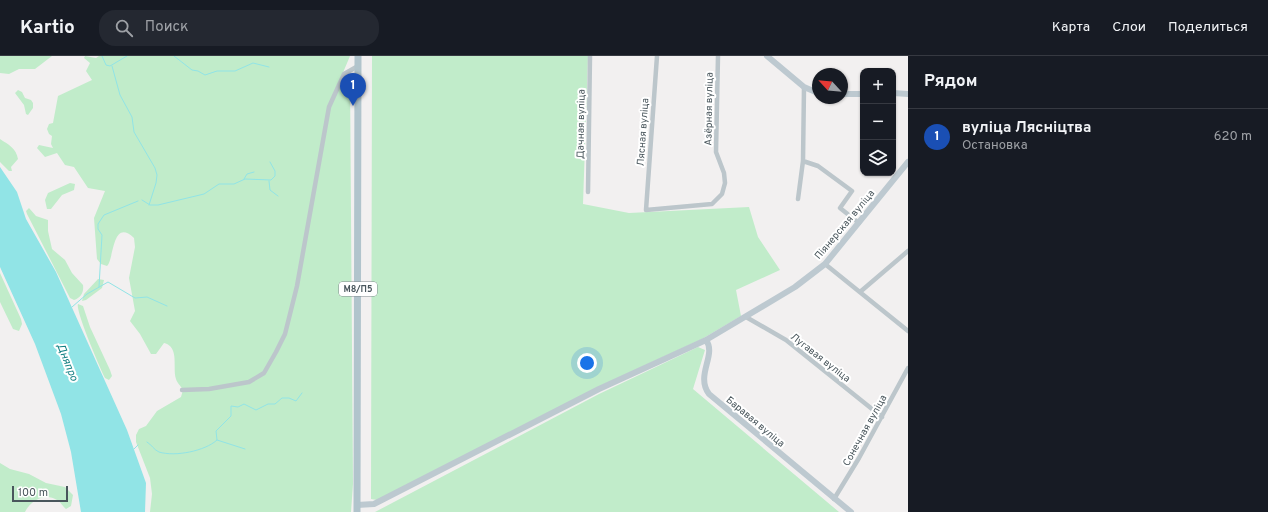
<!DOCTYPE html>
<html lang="ru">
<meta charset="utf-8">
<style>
body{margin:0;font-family:Overpass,sans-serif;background:#242831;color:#f1f3f6}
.controls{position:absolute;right:12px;top:12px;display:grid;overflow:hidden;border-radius:8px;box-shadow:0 1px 3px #0004}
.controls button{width:36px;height:36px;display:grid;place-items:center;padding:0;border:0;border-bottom:1px solid #363941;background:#171b24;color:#f1f3f6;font:20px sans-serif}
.compass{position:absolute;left:812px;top:12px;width:36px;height:36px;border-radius:50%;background:#171b24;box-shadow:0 1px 3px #0004;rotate:296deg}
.scale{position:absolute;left:12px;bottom:10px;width:56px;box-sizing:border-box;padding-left:4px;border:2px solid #49565c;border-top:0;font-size:11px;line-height:14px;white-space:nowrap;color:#49565c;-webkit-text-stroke:3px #fff;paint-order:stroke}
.you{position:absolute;left:587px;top:307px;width:14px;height:14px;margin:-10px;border:3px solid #fff;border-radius:50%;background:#1a73e8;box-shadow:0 0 0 6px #1a73e833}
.badge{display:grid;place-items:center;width:26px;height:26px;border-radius:50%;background:#2692d6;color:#fff;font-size:13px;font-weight:700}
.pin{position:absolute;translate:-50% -33px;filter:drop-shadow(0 1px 2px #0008)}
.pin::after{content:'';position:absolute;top:21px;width:14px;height:12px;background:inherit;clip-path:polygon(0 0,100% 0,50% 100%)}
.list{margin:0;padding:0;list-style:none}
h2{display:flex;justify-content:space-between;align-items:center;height:52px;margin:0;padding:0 16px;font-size:17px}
h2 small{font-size:13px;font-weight:400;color:#9ea1a6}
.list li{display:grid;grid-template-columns:26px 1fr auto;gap:12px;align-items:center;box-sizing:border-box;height:56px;padding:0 16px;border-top:1px solid #363941}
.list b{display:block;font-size:15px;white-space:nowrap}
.list p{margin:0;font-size:13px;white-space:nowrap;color:#9ea1a6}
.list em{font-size:13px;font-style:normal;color:#9ea1a6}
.icon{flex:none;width:22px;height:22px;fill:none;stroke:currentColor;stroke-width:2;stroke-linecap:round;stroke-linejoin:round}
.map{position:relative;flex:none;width:908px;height:456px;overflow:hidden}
header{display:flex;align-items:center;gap:24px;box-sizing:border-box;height:56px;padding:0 20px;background:#171b24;border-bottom:1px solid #363941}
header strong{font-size:19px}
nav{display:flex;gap:22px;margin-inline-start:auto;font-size:14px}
.search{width:280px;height:36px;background:#242831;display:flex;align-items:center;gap:10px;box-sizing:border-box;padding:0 14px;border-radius:16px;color:#9ea1a6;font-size:15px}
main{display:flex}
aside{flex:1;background:#171b24}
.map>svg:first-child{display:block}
.green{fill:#c1ecca}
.water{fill:#91e4e6}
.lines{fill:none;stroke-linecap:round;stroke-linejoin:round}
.stream{stroke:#91e4e6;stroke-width:1}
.street{stroke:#bcc6cb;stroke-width:4.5}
.secondary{stroke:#bdc9d0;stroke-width:6}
.primary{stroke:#b1c4cc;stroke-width:7}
.labels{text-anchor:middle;stroke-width:4;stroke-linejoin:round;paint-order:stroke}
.shield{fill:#fff;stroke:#80898d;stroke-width:1}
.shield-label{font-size:9px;font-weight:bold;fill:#49565c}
.street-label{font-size:10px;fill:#49565c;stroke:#fff}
.water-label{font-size:11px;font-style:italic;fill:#158184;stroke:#fff}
</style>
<header>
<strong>Kartio</strong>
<div class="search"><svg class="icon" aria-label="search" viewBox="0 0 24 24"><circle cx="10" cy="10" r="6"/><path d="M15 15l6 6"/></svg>Поиск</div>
<nav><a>Карта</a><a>Слои</a><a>Поделиться</a></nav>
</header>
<main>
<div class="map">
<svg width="908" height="456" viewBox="0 0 908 456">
<rect width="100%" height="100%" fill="#f2f0f0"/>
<path class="green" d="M0 0H52L35 13H19L9 18 0 17Z
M85 0 96 2 99 0H350L342 19 350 22 353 428 351 456H150L152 438 150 422 136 386V379L139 373 146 370 157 355 181 341 183 334C181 330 177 327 176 323 172 312 180 291 164 287L156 298H151L140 278 130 265 135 255 129 222 135 191 134 182C112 161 114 204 107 210L101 208 97 203 94 162 105 135 88 132 74 111 65 109 57 97 45 101 37 92 39 89 53 92 51 88 52 80 49 78 47 73 49 68 53 67 58 40 92 24 86 15 90 7 84 2Z
M372 0H588L583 148 629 157 749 151 758 181 780 214 736 234 741 260 702 283 600 330 377 444 371 443Z
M18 34 22 36 25 42 31 44 33 47V52L28 59 26 58 24 49 15 37Z
M0 83C9 89 16 92 18 103L11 111 12 115H9L0 106Z
M70 127 75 128 74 134 62 139 51 153H47L45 144 48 137Z
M29 152 36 160 48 164V175L52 193 65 204 72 217 83 229C84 236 81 242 74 244L70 242 27 158 26 155Z
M0 217 21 263 22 268 19 275 13 273 0 246Z
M98 223 104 224 102 232 86 244 82 245 84 238Z
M78 248 83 250 90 271 110 314 112 320 109 324 105 322C100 312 75 254 78 248Z
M698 291 705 294 693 333 839 456H375L599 338Z
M0 407 10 413 29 418 46 427 65 431 73 439 71 450 66 453C62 450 61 446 57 444 45 436 30 445 25 456H0Z"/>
<path class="water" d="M0 111 17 136 26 163 56 216 127 374 146 427 145 456H81L71 396 61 358 35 288 0 211Z"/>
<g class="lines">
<path class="stream" d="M102 0 106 9 110 10 127 0
M174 0 192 14 198 15 205 19 217 15H235L253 7 269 11
M112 10 120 39 132 61 134 76 155 112 157 119 156 127 149 149
M244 123 247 118 254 116
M269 125 270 134 278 140
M142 144 150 149H158L204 138 219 128H234L245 123 271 124 275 120V115L270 106
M99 231 102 179 98 173V168L104 159 138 145
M72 251 87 238 108 226 135 242 147 241 167 250
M217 384 245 393
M147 386C151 388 154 394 159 396 175 401 205 395 217 384L216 375 231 360V350L238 351 244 348 256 354 268 348H275L282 342H289L296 345 302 337
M134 393 138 389"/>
<path class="street" d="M657 0 646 154 712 148 722 138 725 127 724 117 716 96 718 0
M803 105 818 110 852 135 840 152 859 167
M588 136 590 0
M798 143 803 105 804 31
M825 208 908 275
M860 236 908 195
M746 261 786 284 882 361
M182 334 209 333 249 326 264 317 276 296 285 278 297 230 329 51 344 18 358 10
M834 443 859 402 908 312"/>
<path class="secondary" d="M767 0 804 31 818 37
M893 37 908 38
M842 38H863
M706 284C717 299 695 319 709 338L851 456
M357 449 374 448 599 333 706 284 795 231 825 208 908 106"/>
<path class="primary" d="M357 456 358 0"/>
</g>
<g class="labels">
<rect class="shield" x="339" y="226" width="38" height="14" rx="3"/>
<g class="shield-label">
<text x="358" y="236">М8/П5</text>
</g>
<g class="street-label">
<text transform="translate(708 53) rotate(-89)" y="4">Азёрная вуліца</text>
<text transform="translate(580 68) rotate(-89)" y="4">Дачная вуліца</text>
<text transform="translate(642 76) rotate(-86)" y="4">Лясная вуліца</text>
<text transform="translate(844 168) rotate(-50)" y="4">Піянерская вуліца</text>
<text transform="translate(821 301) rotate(38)" y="4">Лугавая вуліца</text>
<text transform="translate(756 365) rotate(40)" y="4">Баравая вуліца</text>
<text transform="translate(864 374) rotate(-61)" y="4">Сонечная вуліца</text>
</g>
<g class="water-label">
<text transform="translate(68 306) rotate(68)" y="4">Дняпро</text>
</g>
</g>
</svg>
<div class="controls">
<button>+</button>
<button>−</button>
<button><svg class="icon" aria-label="layers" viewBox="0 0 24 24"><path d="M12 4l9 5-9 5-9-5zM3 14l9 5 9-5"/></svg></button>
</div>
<svg class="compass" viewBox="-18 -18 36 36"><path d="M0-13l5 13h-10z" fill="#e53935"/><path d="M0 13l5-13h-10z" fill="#9ea1a6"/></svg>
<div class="scale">100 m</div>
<div class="you"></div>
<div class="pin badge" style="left:353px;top:50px;background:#1a4fb4">1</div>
</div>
<aside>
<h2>Рядом<small></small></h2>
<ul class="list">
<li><span class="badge" style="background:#1a4fb4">1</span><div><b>вуліца Лясніцтва</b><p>Остановка</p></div><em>620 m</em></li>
</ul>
</aside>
</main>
